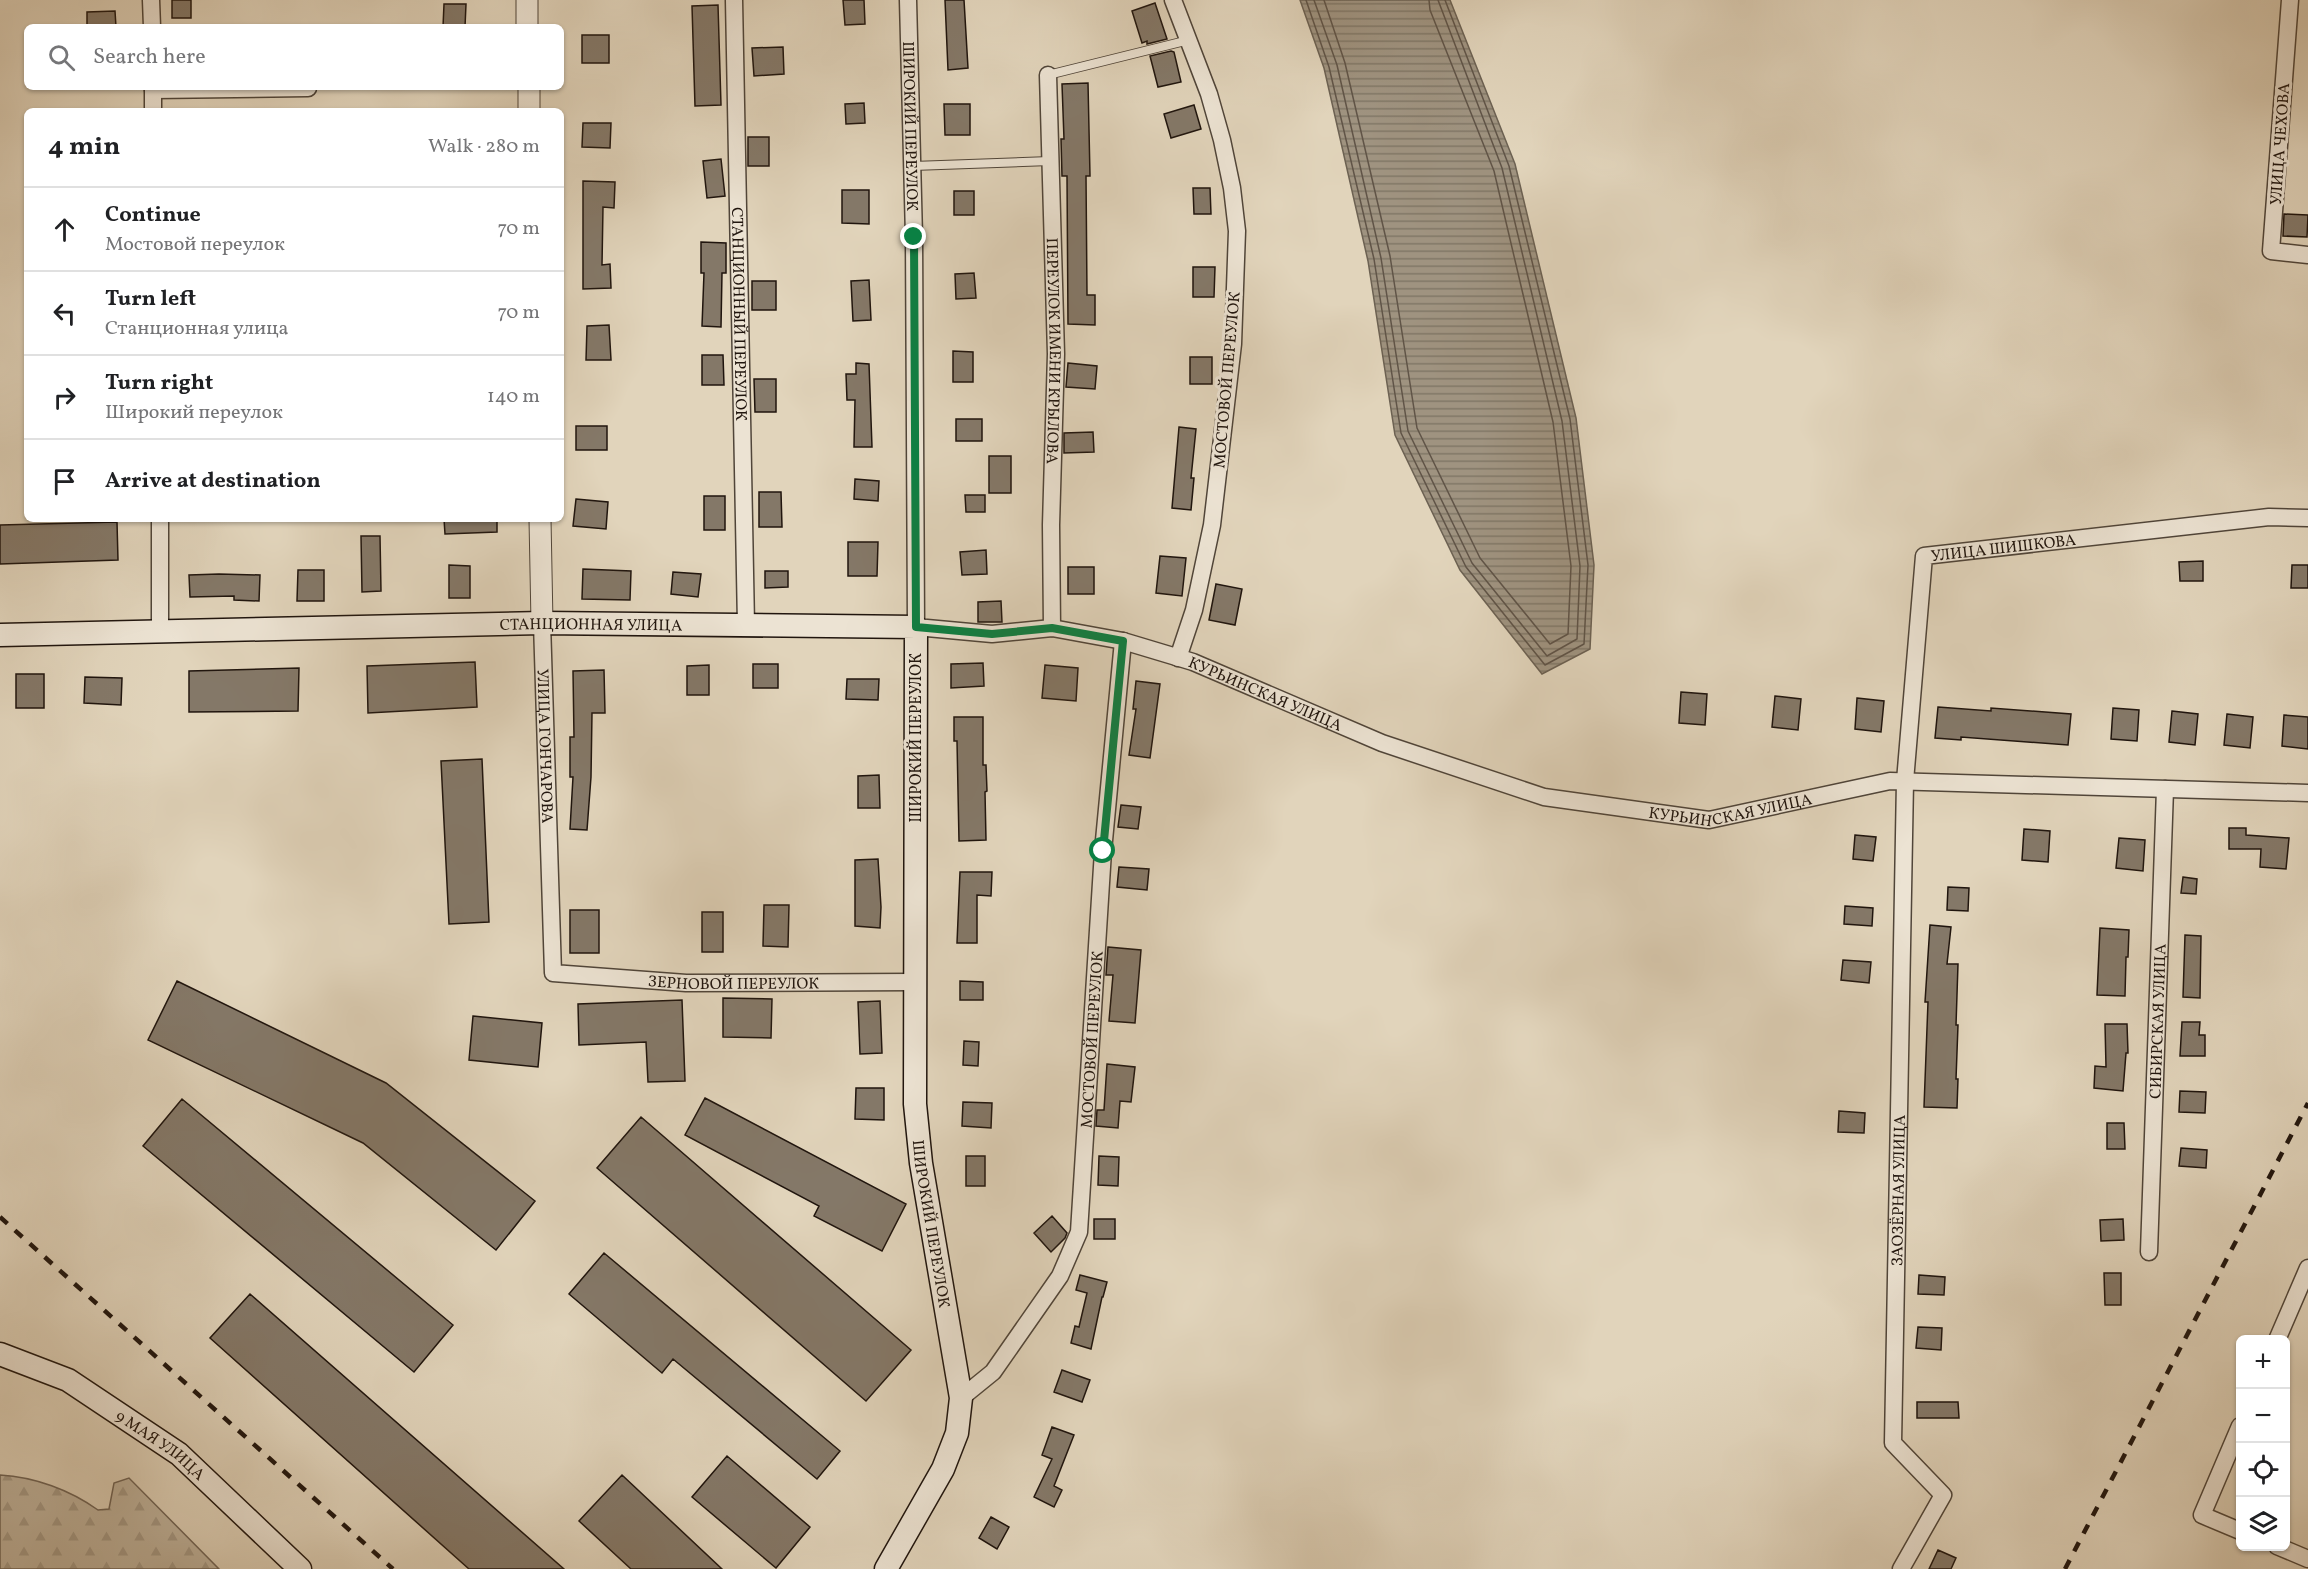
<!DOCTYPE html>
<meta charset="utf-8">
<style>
body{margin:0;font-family:Vollkorn,serif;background:#f6f6f6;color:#202124}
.controls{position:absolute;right:18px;bottom:18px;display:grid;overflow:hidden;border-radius:9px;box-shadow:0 2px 4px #0004}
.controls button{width:54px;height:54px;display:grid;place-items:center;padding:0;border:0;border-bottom:2px solid #e0e0e0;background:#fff;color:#202124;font:30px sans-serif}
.stop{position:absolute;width:18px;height:18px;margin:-14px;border:4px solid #0b8043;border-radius:50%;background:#fff}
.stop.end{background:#0b8043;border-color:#fff;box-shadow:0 2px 6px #0008}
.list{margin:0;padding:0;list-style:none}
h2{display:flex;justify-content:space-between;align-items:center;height:78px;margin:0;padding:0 24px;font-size:26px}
h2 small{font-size:20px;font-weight:400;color:#757577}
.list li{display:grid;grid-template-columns:39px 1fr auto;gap:18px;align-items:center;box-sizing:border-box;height:84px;padding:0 24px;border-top:2px solid #e0e0e0}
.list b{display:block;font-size:22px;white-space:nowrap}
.list p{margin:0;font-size:20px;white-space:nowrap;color:#757577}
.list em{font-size:20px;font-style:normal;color:#757577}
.icon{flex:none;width:33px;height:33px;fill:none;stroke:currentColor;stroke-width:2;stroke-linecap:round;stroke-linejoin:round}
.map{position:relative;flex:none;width:2308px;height:1569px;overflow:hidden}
.search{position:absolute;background:#fff;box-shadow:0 2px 4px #0004;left:24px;top:24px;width:540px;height:66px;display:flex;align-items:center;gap:15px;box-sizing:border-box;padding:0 21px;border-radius:9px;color:#757577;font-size:22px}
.panel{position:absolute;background:#fff;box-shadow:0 2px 4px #0004;left:24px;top:108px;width:540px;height:414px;border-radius:9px}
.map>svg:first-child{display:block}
.forest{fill:url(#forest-firs);stroke:#706456;stroke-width:1.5}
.water{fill:url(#water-rules);stroke:#6c6152;stroke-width:1.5}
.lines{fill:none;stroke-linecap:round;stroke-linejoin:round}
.shore{stroke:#605447;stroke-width:1.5}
.building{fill:#847868;stroke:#20150e;stroke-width:1.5}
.service-casing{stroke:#504539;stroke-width:10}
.minor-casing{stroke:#504539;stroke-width:19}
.tertiary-casing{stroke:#504539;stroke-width:23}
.secondary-casing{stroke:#20150e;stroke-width:25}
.service{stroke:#ece3d3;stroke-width:8}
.minor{stroke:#ece3d3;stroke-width:16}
.tertiary{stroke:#ece3d3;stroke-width:21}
.secondary{stroke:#ece3d3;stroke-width:22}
.rail{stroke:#20150e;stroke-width:4.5;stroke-dasharray:10 10;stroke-linecap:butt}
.route{stroke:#0b8043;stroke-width:8}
.labels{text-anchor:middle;stroke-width:6;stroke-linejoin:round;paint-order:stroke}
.street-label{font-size:16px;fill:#20150e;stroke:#ece3d3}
</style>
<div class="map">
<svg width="2308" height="1569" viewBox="0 0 2308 1569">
<defs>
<pattern id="forest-firs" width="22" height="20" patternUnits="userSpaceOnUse" patternTransform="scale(1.5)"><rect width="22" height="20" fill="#c0b49e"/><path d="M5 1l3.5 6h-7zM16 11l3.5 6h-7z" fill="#a59a87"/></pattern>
<pattern id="water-rules" width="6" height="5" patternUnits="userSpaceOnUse" patternTransform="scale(1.5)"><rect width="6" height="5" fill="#9f9380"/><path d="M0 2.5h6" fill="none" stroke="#817767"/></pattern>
</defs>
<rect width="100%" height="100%" fill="#e1d4bb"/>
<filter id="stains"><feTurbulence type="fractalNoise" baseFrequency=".00333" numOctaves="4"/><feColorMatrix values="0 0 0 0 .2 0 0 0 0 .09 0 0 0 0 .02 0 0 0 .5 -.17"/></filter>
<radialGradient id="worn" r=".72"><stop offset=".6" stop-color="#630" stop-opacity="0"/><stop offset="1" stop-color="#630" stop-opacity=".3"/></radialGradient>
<path class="forest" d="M0 1475C35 1477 70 1490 98 1510L109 1509 114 1483 129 1478 219 1569H0Z"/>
<path class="water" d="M1300 0H1450L1515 164 1576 418 1594 565 1590 649 1542 674 1460 570 1395 435 1368 261 1324 68Z"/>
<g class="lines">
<path class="shore" d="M1306 0 1329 67 1374 259 1401 433 1466 567 1545 665 1584 644 1588 565 1570 419 1509 166 1445 0
M1314 0 1337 65 1381 258 1408 431 1472 563 1547 656 1577 639 1580 566 1562 421 1502 168 1438 0
M1324 0 1345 63 1390 256 1417 428 1480 558 1550 644 1568 634 1571 566 1553 422 1494 171 1430 10 1429 0"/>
</g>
<path class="building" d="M172 0H191V18H172Z
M843 0H864L865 24 845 25Z
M945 0H964L968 68 948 70Z
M1155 3 1167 39 1147 44V41L1142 43 1132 11Z
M444 4H466L465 27H443Z
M718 5 721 105 695 106 692 6Z
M115 11 116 27H87V12Z
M582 35H609V63H582Z
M783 47 784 74 754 76 752 48Z
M1171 51 1174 52 1181 82 1158 87 1150 56Z
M1088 83 1090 176H1086L1087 295H1095V325L1068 324 1067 176H1062L1061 139H1064L1062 84Z
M864 103 865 123 846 124 845 104Z
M944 104H970V135H945Z
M1194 105 1201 129 1171 138 1164 114Z
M583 123H611L610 148 582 147Z
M748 137H769V166H748Z
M721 159 725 196 707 198 703 161Z
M583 181 615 182 614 208 603 207 602 265 610 264 611 288 583 289Z
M1193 188H1210L1211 214H1194Z
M842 190H869V224L842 223Z
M954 191H974V215H954Z
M2284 214 2308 215 2307 237 2283 236Z
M701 242 726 243V273H722L721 327 702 326 704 273H701Z
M1193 267H1215L1214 297H1193Z
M974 273 976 298 956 299 955 274Z
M869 280 871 320 853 321 851 281Z
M752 281H776V310H752Z
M609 325 611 360H586L587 326Z
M953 351 973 352V382H953Z
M702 355H723L724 385H702Z
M1190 357H1212V384H1190Z
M856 363 869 364 872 447H854L855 400H847L846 374H856Z
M1068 363 1097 366 1095 389 1066 387Z
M754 379H776V412H755Z
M956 419H982V441H956Z
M576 426H607V450H576Z
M1179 427 1196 429 1191 478H1194L1191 510 1172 508Z
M1093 432 1094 452 1064 453V433Z
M989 456H1011V493H989Z
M855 479 879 481 878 501 854 499Z
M759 492H781L782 527H759Z
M965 495H985V512H966Z
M704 496H725V530H704Z
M576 499 608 502 606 529 573 526Z
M444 519H497V532L445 534Z
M117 522 118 560 0 564V525Z
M361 536H380L381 591 362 592Z
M848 542H878L877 576H848Z
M986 550 987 574 962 575 960 552Z
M1160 556 1186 558 1182 596 1156 593Z
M2203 561V581H2180L2179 562Z
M449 565 470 566V598H449Z
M2292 565H2308V588H2291Z
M1068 567H1094V594H1068Z
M583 569 631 571 630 600 582 599Z
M298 570H324V601H297Z
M765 571H788V587L765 588Z
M673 572 701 574 698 597 671 594Z
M219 574 260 575 259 601 234 600V596L190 597 189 575Z
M1216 584 1242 589 1235 625 1209 620Z
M1001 601 1002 622H978V602Z
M475 662 477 707 368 713 367 666Z
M983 663 984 686 951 688V664Z
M753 664H778V688H753Z
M709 665V695H687V666Z
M1045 665 1078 668 1076 701 1042 698Z
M299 668 298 711 189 712V671Z
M604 670 605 713H592L591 777 587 830 570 829 573 777H570V737H574L573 671Z
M16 674H44V708H16Z
M85 677 122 678 121 705 84 703Z
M847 679H879L878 700 846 699Z
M1136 681 1160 684 1150 758 1129 755 1136 709H1133Z
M1681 692 1707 694 1705 725 1679 723Z
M1775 696 1801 699 1798 730 1772 727Z
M1857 698 1884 701 1881 732 1855 729Z
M1938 707 1991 711V708L2071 714 2068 745 1961 737V740L1935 738Z
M2113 708 2139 710 2137 741 2111 739Z
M2172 711 2198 714 2195 745 2169 742Z
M2227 714 2253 717 2250 748 2224 745Z
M2284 715 2308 717V749L2282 746Z
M954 717H983V765H986L987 791 985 792 986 840 959 841 957 741H954Z
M482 759 489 922 449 924 441 761Z
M879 775 880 808H858V776Z
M1121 805 1141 807 1138 829 1118 827Z
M2229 828H2246V835L2289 838 2286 869 2260 867 2261 849H2229Z
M2024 829 2050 831 2048 862 2022 860Z
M1855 835 1876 837 1873 861 1853 859Z
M2119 838 2145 840 2143 871 2116 868Z
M878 859 881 907 880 928 855 926V860Z
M1119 867 1149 869 1147 890 1117 887Z
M960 872H992L991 896 977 895V943H957Z
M2183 877 2197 879 2196 894 2181 893Z
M1948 887 1969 888 1968 911 1947 910Z
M764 905H789L788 947 763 946Z
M1845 906 1873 908 1872 926 1844 924Z
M570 910H599V953H570Z
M702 912H723V952H702Z
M1930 925 1951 927 1947 964H1958L1956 1025H1958L1956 1079H1958L1957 1108 1924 1107 1928 1002H1925Z
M2100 928 2129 930 2128 957H2126L2125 996 2097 995Z
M2185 935 2201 936 2200 998 2183 997Z
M1108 947 1141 950 1135 1023 1109 1021 1113 975H1106Z
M1843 960 1871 962 1869 983 1841 980Z
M177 981 386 1083 535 1201 496 1250 363 1143 148 1040Z
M960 981 983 982V1000H960Z
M723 998 772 999 771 1038 723 1037Z
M682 1000 685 1081 648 1082 646 1042 579 1045 578 1004Z
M880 1001 882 1053 860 1054 858 1002Z
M473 1016 542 1023 538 1067 469 1060Z
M2182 1022H2200L2199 1035H2205V1056H2180Z
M2105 1024H2127L2128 1053H2126L2123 1091 2094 1088 2095 1066 2106 1067Z
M964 1041 979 1042 978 1066 963 1065Z
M1107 1064 1135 1067 1131 1102 1120 1101 1118 1128 1096 1126 1097 1110H1104Z
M856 1088H884V1120L855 1119Z
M2180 1091 2206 1092 2205 1113 2179 1112Z
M705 1098 906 1204 882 1251 814 1216 819 1206 685 1135Z
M182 1099 453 1325 414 1372 143 1146Z
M963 1102 992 1103 991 1128 962 1126Z
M1839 1111 1865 1113 1864 1133 1838 1132Z
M641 1117 911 1350 866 1401 597 1168Z
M2107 1123H2124L2125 1149H2107Z
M2181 1148 2207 1150 2206 1168 2179 1166Z
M966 1156H985V1186H966Z
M1099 1156 1119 1157 1118 1186 1098 1185Z
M1052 1216 1067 1233 1065 1238 1051 1252 1034 1233Z
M1094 1219H1115V1239H1094Z
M2123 1219 2124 1240 2101 1241 2100 1220Z
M604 1253 840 1451 817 1479 673 1359 662 1373 569 1294Z
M2104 1273H2121V1305H2105Z
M1080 1275 1107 1282 1103 1297H1102L1091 1349 1071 1343 1075 1326 1079 1327 1087 1293 1076 1290Z
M1919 1275 1945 1277 1944 1295 1918 1294Z
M250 1294 564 1569H469L210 1338Z
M1918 1327 1942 1328 1941 1350 1916 1348Z
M1062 1370 1090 1380 1082 1402 1054 1392Z
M1917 1402H1958L1959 1418H1917Z
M1052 1427 1074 1435 1054 1486 1062 1490 1054 1507 1034 1497 1052 1459 1042 1455Z
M727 1456 810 1527 776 1568 692 1497Z
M622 1475 722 1569H631L579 1521Z
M991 1517 1009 1527 997 1549 979 1538Z
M1938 1550 1956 1558 1951 1569H1929Z"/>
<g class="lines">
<g class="service-casing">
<path id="service" d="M1048 75 1189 40
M913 166 1050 161"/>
</g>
<g class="minor-casing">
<g id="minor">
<path d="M151 0 152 27"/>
<path id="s1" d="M734 0 746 625"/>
<path id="s2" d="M908 0 914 237 916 627 992 634 1052 628 1123 641 1193 662 1382 743 1544 797 1709 820 1890 781 2308 793"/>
<path d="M1173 0 1209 94 1222 140 1232 188 1237 231 1233 344 1212 525 1194 610 1178 658"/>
<path d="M2290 0 2271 251 2308 255"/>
<path id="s3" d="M1048 75 1056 354 1051 525 1052 628"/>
<path d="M153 87V111"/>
<path d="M153 90 308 88"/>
<path d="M160 519V630"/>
<path id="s4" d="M542 623 553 973 686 983 913 982"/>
<path id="s5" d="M2149 1252 2165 789"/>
<path d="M2277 1340 2308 1268"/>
<path id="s6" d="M961 1398 993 1372 1060 1276 1079 1232 1103 851 1123 641"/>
<path d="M2240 1426 2202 1515 2240 1531"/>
<path d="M2277 1546 2308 1559"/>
<path id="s7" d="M1901 1569 1943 1495 1893 1443 1905 781 1924 556 2269 517 2308 518"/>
</g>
</g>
<g class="tertiary-casing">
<path id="tertiary" d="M527 0V27
M529 87V111
M540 519 542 623"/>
</g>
<g class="secondary-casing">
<g id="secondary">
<path id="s8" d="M0 635 542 623 916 627 915 1104 921 1163 961 1398 957 1433 943 1469 886 1569"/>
<path id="s9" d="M0 1354 68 1380 179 1454 300 1569"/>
</g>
</g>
<use href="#service" class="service"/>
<use href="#minor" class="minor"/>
<use href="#tertiary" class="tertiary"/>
<use href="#secondary" class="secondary"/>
<path class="rail" d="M0 1217 393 1569
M2065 1569 2308 1103"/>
</g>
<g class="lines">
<path class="route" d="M914 237 916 627 992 634 1052 628 1123 641 1103 851"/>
</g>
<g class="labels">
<g class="street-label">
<text dy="6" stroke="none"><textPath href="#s2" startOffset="126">ШИРОКИЙ ПЕРЕУЛОК</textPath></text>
<text transform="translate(2279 144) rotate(-86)" y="6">УЛИЦА ЧЕХОВА</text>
<text dy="6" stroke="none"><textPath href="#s1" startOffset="314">СТАНЦИОННЫЙ ПЕРЕУЛОК</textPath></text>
<text dy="6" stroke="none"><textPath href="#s3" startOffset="276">ПЕРЕУЛОК ИМЕНИ КРЫЛОВА</textPath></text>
<text transform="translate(1226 380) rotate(-85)" y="6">МОСТОВОЙ ПЕРЕУЛОК</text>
<text dy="6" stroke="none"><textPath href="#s7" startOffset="1125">УЛИЦА ШИШКОВА</textPath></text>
<text dy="6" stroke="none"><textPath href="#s8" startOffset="591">СТАНЦИОННАЯ УЛИЦА</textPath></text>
<text dy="6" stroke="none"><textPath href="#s2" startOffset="988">КУРЬИНСКАЯ УЛИЦА</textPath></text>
<text transform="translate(915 738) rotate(-90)" y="6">ШИРОКИЙ ПЕРЕУЛОК</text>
<text dy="6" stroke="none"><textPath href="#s4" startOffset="123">УЛИЦА ГОНЧАРОВА</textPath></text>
<text dy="6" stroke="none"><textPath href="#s2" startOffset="1474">КУРЬИНСКАЯ УЛИЦА</textPath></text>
<text dy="6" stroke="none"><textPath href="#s4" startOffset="531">ЗЕРНОВОЙ ПЕРЕУЛОК</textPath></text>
<text dy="6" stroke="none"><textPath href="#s5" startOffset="231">СИБИРСКАЯ УЛИЦА</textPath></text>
<text dy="6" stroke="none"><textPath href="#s6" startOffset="399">МОСТОВОЙ ПЕРЕУЛОК</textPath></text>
<text dy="6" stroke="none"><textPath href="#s7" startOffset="410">ЗАОЗЁРНАЯ УЛИЦА</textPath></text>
<text dy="6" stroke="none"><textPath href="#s8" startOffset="1514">ШИРОКИЙ ПЕРЕУЛОК</textPath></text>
<text dy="6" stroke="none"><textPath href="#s9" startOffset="186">9 МАЯ УЛИЦА</textPath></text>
</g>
</g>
<rect width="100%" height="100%" filter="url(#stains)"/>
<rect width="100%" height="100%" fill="url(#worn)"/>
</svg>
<div class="controls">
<button>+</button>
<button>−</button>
<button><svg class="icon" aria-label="locate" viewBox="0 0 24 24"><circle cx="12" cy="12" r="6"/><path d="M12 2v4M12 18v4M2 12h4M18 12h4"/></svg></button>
<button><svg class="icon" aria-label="layers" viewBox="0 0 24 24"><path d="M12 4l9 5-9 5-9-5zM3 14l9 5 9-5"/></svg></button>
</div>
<div class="stop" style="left:1103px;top:851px"></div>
<div class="stop end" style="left:914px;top:237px"></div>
<div class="search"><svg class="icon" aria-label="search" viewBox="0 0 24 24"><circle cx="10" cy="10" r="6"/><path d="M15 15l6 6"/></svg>Search here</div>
<section class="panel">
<h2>4 min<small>Walk · 280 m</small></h2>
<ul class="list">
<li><svg class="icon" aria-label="ahead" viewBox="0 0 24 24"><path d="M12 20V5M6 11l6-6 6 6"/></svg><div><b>Continue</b><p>Мостовой переулок</p></div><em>70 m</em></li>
<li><svg class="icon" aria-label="left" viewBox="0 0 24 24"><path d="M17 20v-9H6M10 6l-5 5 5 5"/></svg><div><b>Turn left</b><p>Станционная улица</p></div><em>70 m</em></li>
<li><svg class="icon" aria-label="right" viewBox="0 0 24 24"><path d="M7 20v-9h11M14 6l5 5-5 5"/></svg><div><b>Turn right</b><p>Широкий переулок</p></div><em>140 m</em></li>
<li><svg class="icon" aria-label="arrive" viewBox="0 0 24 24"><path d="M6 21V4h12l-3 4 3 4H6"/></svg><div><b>Arrive at destination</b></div></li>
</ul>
</section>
</div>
